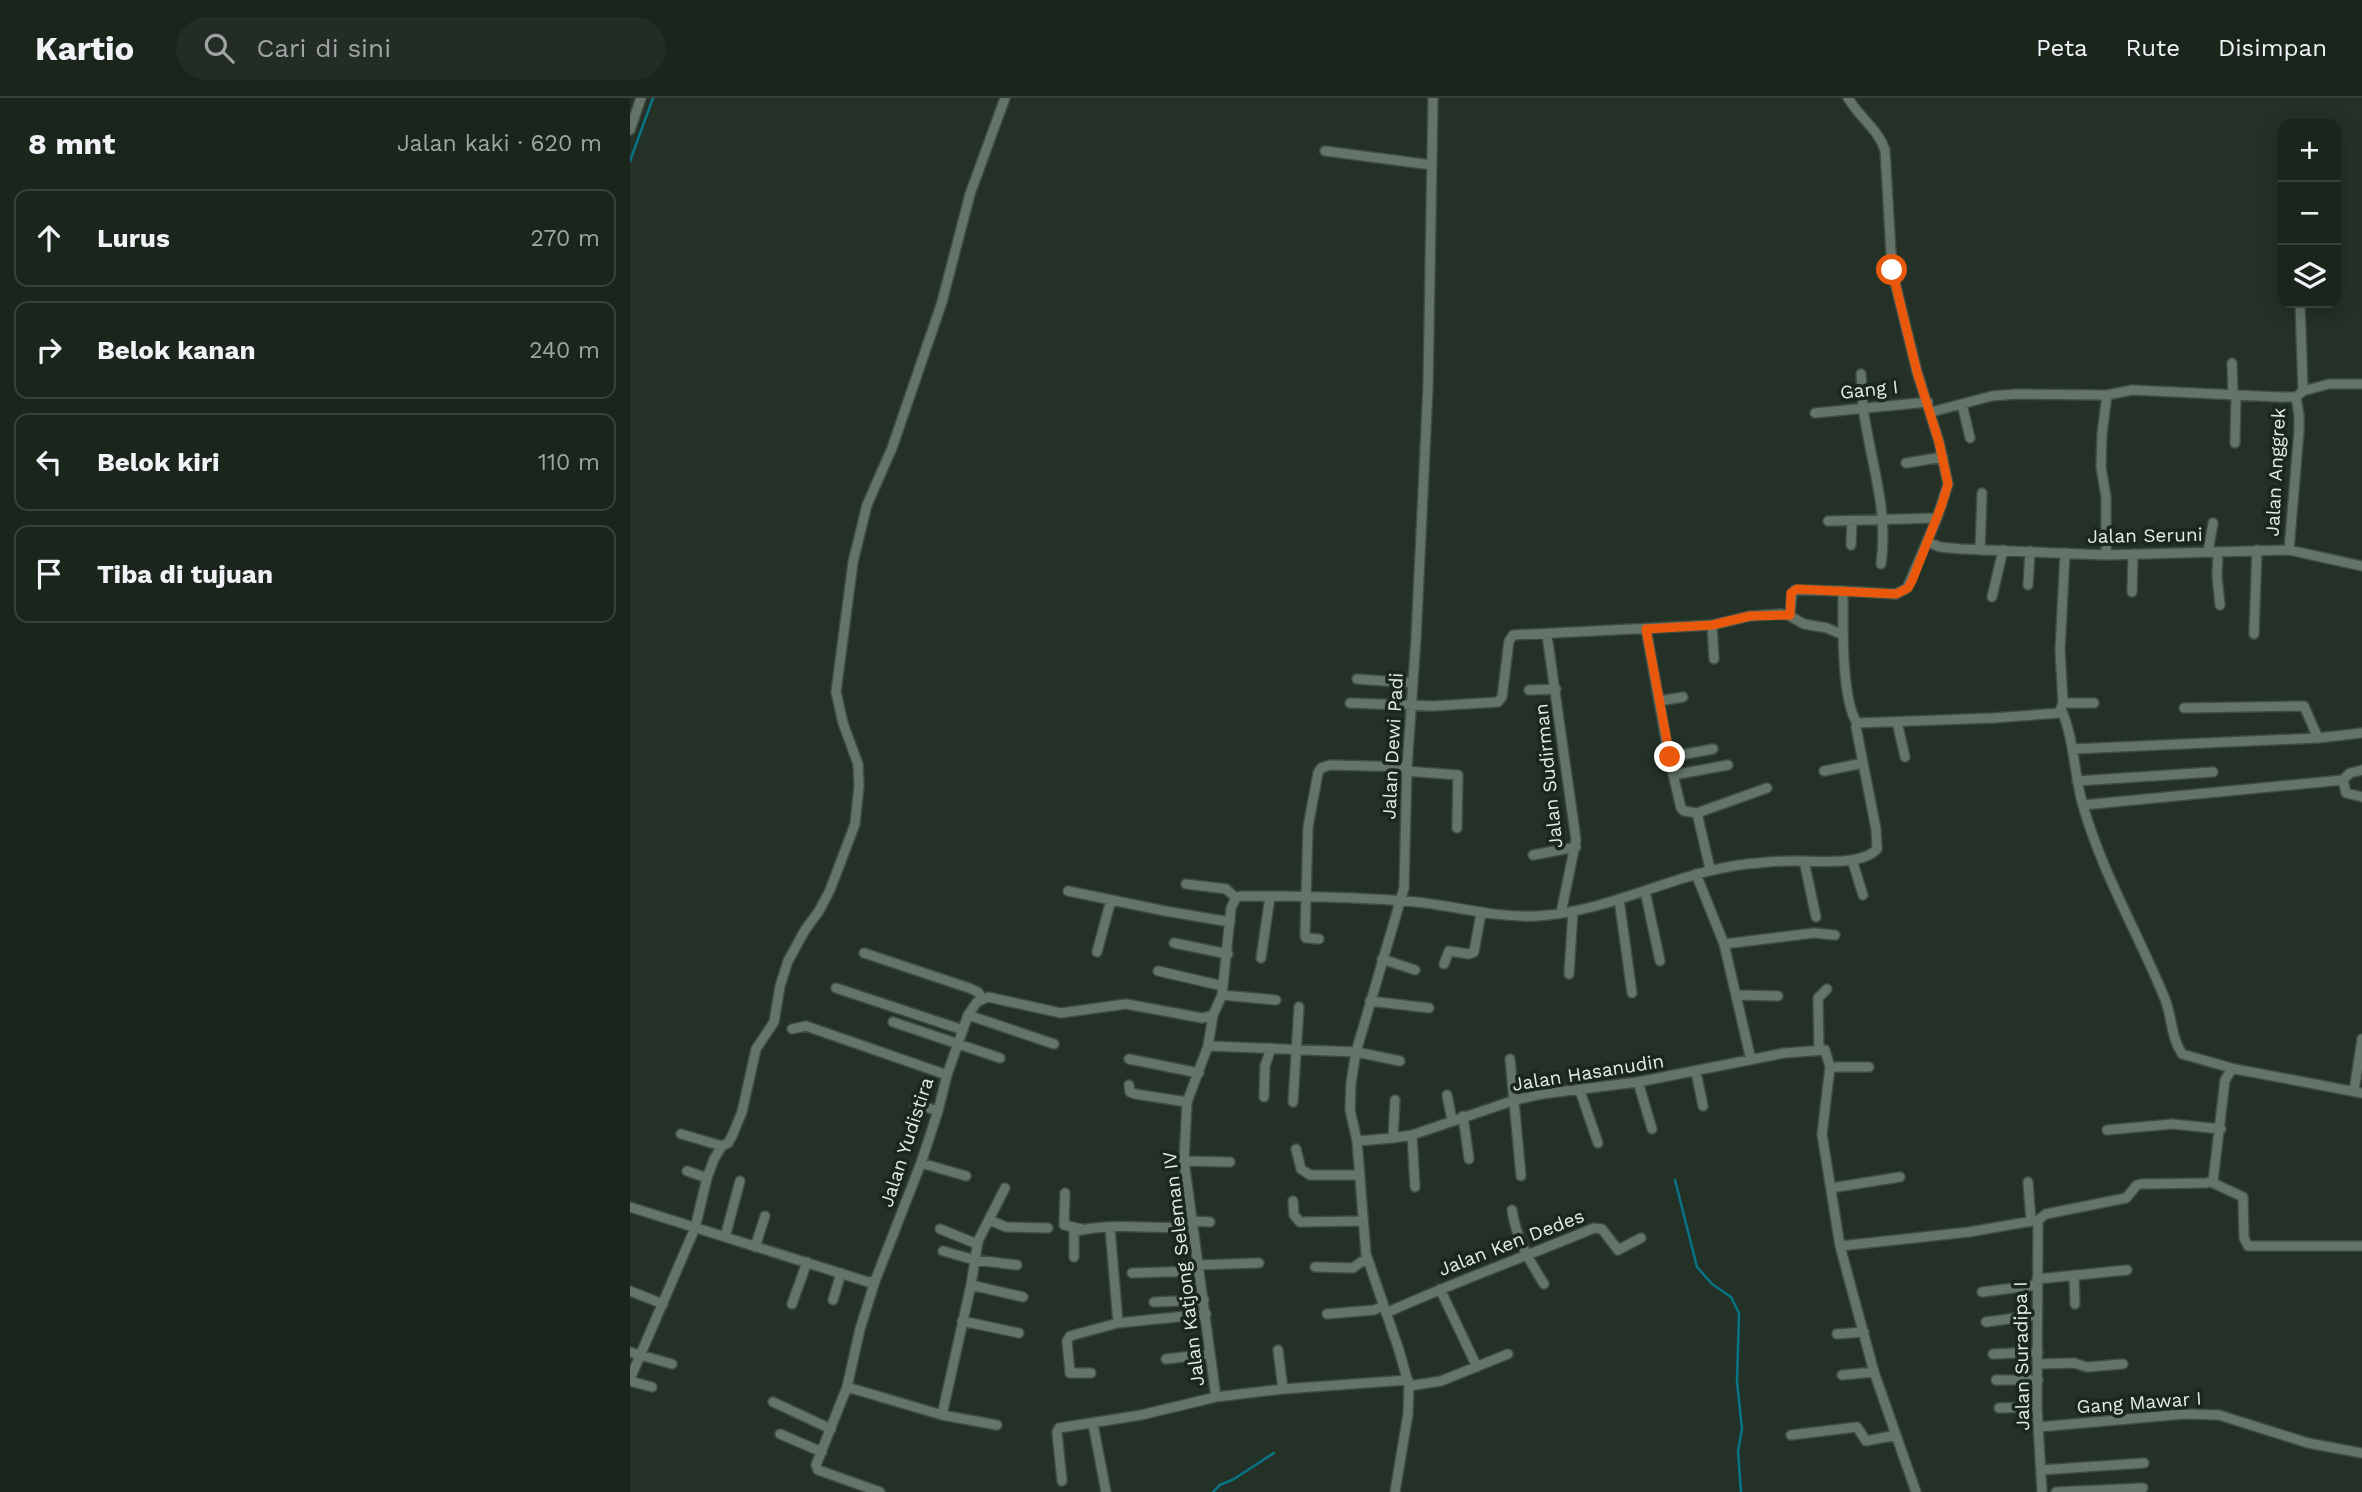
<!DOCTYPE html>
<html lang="id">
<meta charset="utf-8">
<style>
body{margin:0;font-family:"Work Sans",sans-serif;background:#232d25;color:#f1f3f6}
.controls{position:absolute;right:21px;top:21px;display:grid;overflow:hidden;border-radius:14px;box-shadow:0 4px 18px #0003}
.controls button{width:63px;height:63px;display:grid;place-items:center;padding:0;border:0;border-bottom:2px solid #38423b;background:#1a251c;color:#f1f3f6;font:35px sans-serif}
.stop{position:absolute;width:21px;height:21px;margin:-16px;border:5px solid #ea580c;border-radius:50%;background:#fff}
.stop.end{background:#ea580c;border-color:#fff;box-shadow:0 2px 7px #0008}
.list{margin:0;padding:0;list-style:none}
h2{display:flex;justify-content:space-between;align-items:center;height:91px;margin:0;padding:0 28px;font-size:30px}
h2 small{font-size:23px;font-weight:400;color:#9fa5a3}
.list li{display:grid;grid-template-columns:46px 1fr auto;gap:21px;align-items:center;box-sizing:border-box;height:98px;margin:0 14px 14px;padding:0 14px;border:2px solid #38423b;border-radius:14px}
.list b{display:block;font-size:26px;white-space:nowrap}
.list em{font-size:23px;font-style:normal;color:#9fa5a3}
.icon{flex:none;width:38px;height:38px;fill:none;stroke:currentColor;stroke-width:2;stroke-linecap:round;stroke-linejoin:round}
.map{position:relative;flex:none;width:1732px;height:1394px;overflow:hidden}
header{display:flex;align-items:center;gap:42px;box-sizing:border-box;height:98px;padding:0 35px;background:#1a251c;border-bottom:2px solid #38423b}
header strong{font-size:33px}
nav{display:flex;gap:38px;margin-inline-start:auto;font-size:24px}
.search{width:490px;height:63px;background:#232d25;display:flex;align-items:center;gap:18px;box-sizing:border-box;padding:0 24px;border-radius:38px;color:#9fa5a3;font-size:26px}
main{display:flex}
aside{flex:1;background:#1a251c}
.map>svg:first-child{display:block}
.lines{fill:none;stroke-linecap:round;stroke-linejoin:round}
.stream{stroke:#087485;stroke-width:2.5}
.minor-casing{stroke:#3f4c42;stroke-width:12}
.minor{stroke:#647468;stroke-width:9}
.route{stroke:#ea580c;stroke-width:9}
.labels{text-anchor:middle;stroke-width:7;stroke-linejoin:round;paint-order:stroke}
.street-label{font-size:19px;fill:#e3ece5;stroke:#19271d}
</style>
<header>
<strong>Kartio</strong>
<div class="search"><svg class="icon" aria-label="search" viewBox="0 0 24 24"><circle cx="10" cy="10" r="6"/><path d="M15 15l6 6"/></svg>Cari di sini</div>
<nav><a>Peta</a><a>Rute</a><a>Disimpan</a></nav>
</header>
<main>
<aside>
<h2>8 mnt<small>Jalan kaki · 620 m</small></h2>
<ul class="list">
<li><svg class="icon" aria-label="ahead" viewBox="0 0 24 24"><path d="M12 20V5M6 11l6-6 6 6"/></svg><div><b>Lurus</b></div><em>270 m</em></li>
<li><svg class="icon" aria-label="right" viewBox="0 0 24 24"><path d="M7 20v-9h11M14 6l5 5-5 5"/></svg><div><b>Belok kanan</b></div><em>240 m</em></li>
<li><svg class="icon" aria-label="left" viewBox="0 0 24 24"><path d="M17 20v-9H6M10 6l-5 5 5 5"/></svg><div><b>Belok kiri</b></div><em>110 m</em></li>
<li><svg class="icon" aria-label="arrive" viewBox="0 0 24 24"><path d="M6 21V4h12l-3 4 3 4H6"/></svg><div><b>Tiba di tujuan</b></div></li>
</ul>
</aside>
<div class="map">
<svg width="1732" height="1394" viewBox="0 0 1732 1394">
<rect width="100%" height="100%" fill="#233126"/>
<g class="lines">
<path class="stream" d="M0 63 23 0
M1045 1082 1067 1169 1082 1186 1101 1199 1109 1215 1107 1284 1112 1331 1108 1353 1111 1394
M583 1394 590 1387 604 1381 644 1355"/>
<g class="minor-casing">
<path id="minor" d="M0 32 11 0
M695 53 802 67
M1670 205 1673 293
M1602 265 1603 297
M1231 276C1232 287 1232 298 1233 309 1240 363 1259 410 1251 466
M1332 306 1340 340
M1301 314 1362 298 1387 296 1477 297 1502 292 1649 299H1666L1673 293 1699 286H1732
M1185 315 1298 304
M1605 345 1606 297
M1276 365 1313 359
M1198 423 1307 420
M1297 444 1310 449 1331 451 1476 457 1659 452 1732 468
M1221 447 1222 423
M1350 452 1352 395
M1659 452 1669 333V317L1666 299
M1578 454 1583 425
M1588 454 1587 478 1590 507
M1476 457V399L1471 369 1472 336 1477 297
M1398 487 1400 453
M1502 494 1503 456
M1362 499 1373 452
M1160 517 1162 495 1165 492 1213 493
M1082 527 1084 561
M1016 531 1039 659 1051 710 1054 713 1067 715 1080 771
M1624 536 1627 452
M917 537 946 742 931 815
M727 581 782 585
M899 592 926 591
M1029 603 1053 599
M720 605 803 608 868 604 872 599 879 543 883 537 1082 527 1120 518 1150 516 1158 517 1174 526 1197 530 1213 537
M1433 605H1464
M1554 610 1674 608 1688 640
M1431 611C1444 640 1444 674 1452 704 1471 773 1508 835 1535 901 1542 919 1541 939 1552 956L1605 971
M1267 624 1275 659
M1227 625 1363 620 1429 615 1433 605 1430 552 1435 455
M1443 651 1688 640 1732 635
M1039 659 1083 651
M776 673 828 677 827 730
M1194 673 1233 665
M1043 677 1098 667
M1713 682 1716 695 1732 699
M1447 683 1583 674
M1453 707 1713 682 1720 675 1732 672
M1067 715 1137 690
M903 757 946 749
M1222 762 1233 797
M1174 763 1186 819
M1066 776 1094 846 1121 962
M556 786 596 791 606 800
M438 793 535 813 600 824
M1015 793 1030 863
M989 801 1002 895
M689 841 676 840 675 838 678 729 688 675 691 670 700 667 777 669
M544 845 598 856
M1094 846 1184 835 1205 837
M467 854 481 802
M234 855 339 890 348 894 352 901
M631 860 640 799
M752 861 785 872
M814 866 819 853 839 856 844 854 851 815
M528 873 593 888
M939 876 943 813
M206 890 333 932
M592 897 646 902
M1107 897 1148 898
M740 903 799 910
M338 917 424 946
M263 924 370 960
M162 931 176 928 317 977
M578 948 726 954 770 963
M1189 952 1188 900 1197 891
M499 961 569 975
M880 961 891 1078
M1200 969H1239
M1066 974 1073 1008
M1008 984 1022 1031
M499 987 500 994 505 996 557 1004
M950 993 968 1045
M1724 993 1732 941
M817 997 822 1022
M634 999 635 968 641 950
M663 1004 669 909
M285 1006 308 1013
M833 1018 839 1061
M1477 1032 1542 1026 1591 1031
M51 1036 92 1048
M782 1037 785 1089
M763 1040 765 1002
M727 1043 763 1040 782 1037 885 1002 912 996 1008 984 1154 955 1195 952 1200 969 1192 1036 1210 1148 1244 1274 1286 1394
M666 1051 671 1071 680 1077H730
M554 1063 600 1064
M291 1065 336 1078
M57 1073 77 1080
M1398 1084 1401 1123
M1581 1084 1613 1099 1614 1140 1618 1148H1732
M1201 1090 1270 1079
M435 1095 434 1127 452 1131
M663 1103 664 1117 670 1124 732 1123
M0 1109 238 1184 245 1183
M882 1112C886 1140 899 1162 914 1186
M359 1122 376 1129 418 1130
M1408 1122 1416 1116 1496 1100 1507 1087 1511 1086 1576 1085 1583 1083 1595 982 1600 974 1605 971 1732 995
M1408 1122 1407 1309 1412 1394
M562 1123 580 1124
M480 1130 488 1225
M310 1131 347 1146
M95 1139 110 1083
M1210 1148 1339 1134 1408 1122
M125 1149 135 1118
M313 1153 345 1162 387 1167
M444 1159V1134C483 1123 524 1133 563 1128
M568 1167 629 1165
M685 1169 723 1170 731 1164 738 1163
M502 1175 569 1173
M1444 1178 1445 1206
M1407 1181 1497 1172
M341 1187 393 1199
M810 1191 847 1269
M0 1193 33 1206
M1352 1194 1407 1187
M203 1202 211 1175
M524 1204 574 1202
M162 1206 177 1164
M756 1215C824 1184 895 1159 964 1130L972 1131 988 1152 1011 1140
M697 1216 744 1212 753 1208
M332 1223 389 1235
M1356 1224 1407 1217
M1207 1236 1234 1234
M648 1252 653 1291
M0 1254 42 1266
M1363 1256 1408 1254
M536 1261 580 1256
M1408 1266 1444 1265 1457 1269 1493 1266
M461 1275H440L437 1243 440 1238 488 1225 576 1216
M1212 1277 1244 1274
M0 1281 65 1130 77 1080 84 1061 92 1048 98 1045 102 1038 112 1014 126 951 144 924 150 888 158 863 175 832 189 813 200 792 225 726 229 688 228 666 213 625 206 594 223 464 237 407 262 350 312 204 340 96 375 0
M1366 1282H1408
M0 1283 22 1289
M779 1288 811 1283 878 1256
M217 1289 312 1317 341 1187 348 1143 375 1090
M586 1299 554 1063 557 1004 578 948 583 917 592 897 601 810 606 800 611 798C669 798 727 799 786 804 827 808 864 820 907 818 980 814 1045 774 1117 766 1131 765 1146 763 1160 763 1182 762 1231 769 1247 751L1246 731 1226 629 1227 625C1211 601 1213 524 1213 493L1266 496 1277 490 1307 420 1318 386 1309 344 1287 274 1262 172 1255 52C1248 31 1229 19 1218 0
M143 1304 201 1331
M1369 1310 1407 1309
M312 1317 367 1327
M463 1326 476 1394
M1409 1329 1554 1316 1589 1317 1678 1345 1732 1355
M150 1336 192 1354
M1161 1337 1227 1329 1236 1343 1266 1337
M1411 1372 1514 1365
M432 1383 427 1334 429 1330 511 1317 586 1299 653 1291 778 1282
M250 1394 188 1372 186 1367 217 1289 230 1231 245 1183 291 1065 308 1013 317 977 338 917 347 904 358 899 431 915 496 906 572 920 583 917
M765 1394 778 1316 779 1288 769 1252 736 1156 727 1043 720 1012 721 985 726 954 774 790 777 669 786 541 798 289 803 0
M1426 1394 1513 1390"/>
</g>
<use href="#minor" class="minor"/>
</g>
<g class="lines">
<path class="route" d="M1040 659 1016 531 1082 527 1120 518 1160 517 1161 495 1167 491 1266 496 1278 490 1282 483 1312 406 1318 386 1309 344 1287 274 1262 172"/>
</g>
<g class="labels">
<g class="street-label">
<text transform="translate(1239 291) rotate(-6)" y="7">Gang I</text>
<text transform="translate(1645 374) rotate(-87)" y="7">Jalan Anggrek</text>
<text transform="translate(1515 437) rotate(-1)" y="7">Jalan Seruni</text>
<text transform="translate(762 648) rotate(-87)" y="7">Jalan Dewi Padi</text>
<text transform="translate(918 678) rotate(-96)" y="7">Jalan Sudirman</text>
<text transform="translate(958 974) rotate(-9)" y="7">Jalan Hasanudin</text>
<text transform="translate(276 1044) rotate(-72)" y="7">Jalan Yudistira</text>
<text transform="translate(881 1144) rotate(-21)" y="7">Jalan Ken Dedes</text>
<text transform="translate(553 1171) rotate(-97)" y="7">Jalan Katjong Seleman IV</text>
<text transform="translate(1391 1258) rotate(-91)" y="7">Jalan Suradipa I</text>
<text transform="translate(1509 1304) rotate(-4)" y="7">Gang Mawar I</text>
</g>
</g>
</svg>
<div class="controls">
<button>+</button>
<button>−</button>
<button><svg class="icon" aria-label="layers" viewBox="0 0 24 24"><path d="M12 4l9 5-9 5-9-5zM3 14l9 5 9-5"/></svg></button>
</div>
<div class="stop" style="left:1262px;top:172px"></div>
<div class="stop end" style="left:1040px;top:659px"></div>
</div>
</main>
